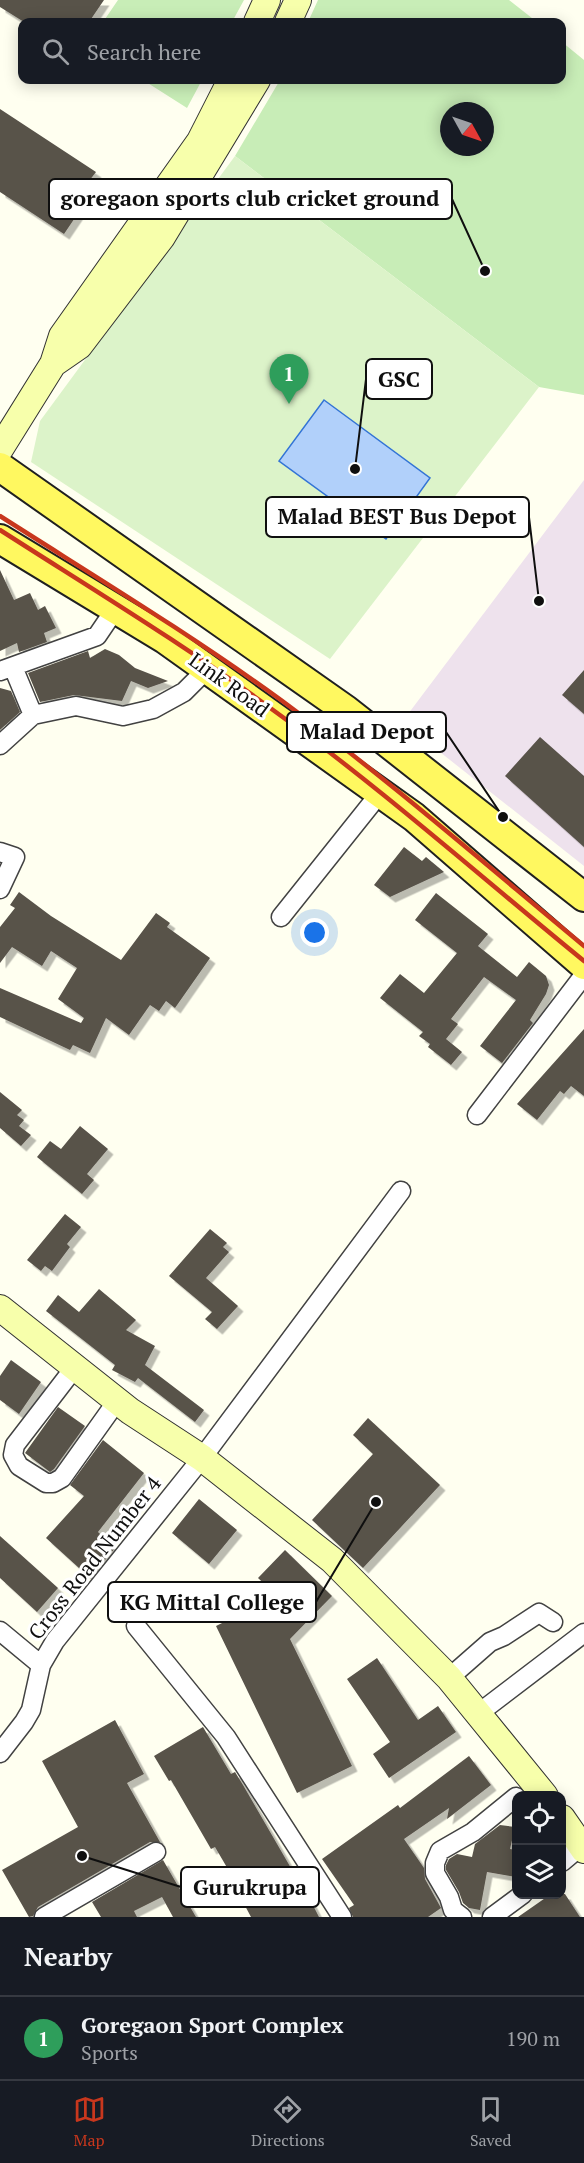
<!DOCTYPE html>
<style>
body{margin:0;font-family:"PT Serif",serif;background:#242831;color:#f1f3f6}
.controls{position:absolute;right:18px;bottom:18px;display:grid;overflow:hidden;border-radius:12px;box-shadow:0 3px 15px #0003}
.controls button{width:54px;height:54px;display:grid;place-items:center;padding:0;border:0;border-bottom:2px solid #363941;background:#171b24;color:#f1f3f6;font:30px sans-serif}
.compass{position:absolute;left:440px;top:102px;width:54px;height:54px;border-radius:50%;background:#171b24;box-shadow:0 3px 15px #0003;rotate:130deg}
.you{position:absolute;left:315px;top:933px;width:21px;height:21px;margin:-15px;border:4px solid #fff;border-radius:50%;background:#1a73e8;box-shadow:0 0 0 9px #1a73e833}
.badge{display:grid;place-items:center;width:39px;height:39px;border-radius:50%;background:#c8371d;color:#fff;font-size:20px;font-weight:700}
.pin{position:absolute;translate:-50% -50px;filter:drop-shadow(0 2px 3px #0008)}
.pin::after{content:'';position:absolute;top:32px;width:21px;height:18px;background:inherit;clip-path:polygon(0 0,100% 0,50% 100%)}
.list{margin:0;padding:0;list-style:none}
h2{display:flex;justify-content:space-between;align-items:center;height:78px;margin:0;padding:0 24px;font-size:26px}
h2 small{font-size:20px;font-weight:400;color:#9ea1a6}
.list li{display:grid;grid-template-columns:39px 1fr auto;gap:18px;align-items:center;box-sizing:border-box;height:84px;padding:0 24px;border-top:2px solid #363941}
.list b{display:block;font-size:22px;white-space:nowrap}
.list p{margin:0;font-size:20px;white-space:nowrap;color:#9ea1a6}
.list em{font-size:20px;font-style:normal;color:#9ea1a6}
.icon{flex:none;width:33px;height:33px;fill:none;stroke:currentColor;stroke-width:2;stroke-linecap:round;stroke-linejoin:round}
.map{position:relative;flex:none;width:584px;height:1917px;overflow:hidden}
.search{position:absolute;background:#171b24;box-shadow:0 3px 15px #0003;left:18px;right:18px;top:18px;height:66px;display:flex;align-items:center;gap:15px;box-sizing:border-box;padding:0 21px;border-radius:12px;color:#9ea1a6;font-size:22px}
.sheet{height:162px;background:#171b24}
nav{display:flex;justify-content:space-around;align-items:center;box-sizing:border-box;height:84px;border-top:2px solid #363941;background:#171b24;font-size:16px;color:#9ea1a6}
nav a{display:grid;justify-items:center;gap:3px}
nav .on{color:#c8371d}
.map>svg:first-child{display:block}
.industrial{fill:#eee2ed}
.green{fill:#c8edb7;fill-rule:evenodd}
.pitch{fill:#dcf3c9}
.water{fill:#b1d0fa;stroke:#3374d6;stroke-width:1.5}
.building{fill:#58524a;filter:url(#shadow)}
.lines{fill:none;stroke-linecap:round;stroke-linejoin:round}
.street-casing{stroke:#424242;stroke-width:21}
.secondary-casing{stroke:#313131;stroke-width:28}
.primary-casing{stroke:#202020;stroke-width:32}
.street{stroke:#fff;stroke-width:18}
.secondary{stroke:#f7ffab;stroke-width:26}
.primary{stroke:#fff860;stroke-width:28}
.rail{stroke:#c8371d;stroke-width:4.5}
.labels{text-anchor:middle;stroke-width:6;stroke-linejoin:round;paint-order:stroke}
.street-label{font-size:21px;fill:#0f0f0f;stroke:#fff}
.leader{fill:none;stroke:#0f0f0f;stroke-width:2}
.callout-dot{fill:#0f0f0f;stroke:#fff;stroke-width:2}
.callout{fill:#fff;stroke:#0f0f0f;stroke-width:2}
.callout-label{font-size:22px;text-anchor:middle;font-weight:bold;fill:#0f0f0f}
</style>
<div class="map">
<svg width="584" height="1917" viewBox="0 0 584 1917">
<defs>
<filter id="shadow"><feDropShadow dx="5.5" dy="5.5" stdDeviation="0" flood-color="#0004"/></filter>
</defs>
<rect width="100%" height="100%" fill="#fffff0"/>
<path class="industrial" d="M584 480V866L402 722Z"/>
<path class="green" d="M118 0H244L232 22H103Z
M318 0H509L537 22H308Z
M562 42 584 60V395L539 387 235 156 280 80H562ZM449 111H485V147H449Z
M143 80H202L187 108Z"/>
<path class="pitch" d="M235 156 539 387 330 659 31 462 40 421Z"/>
<path class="water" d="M324 400 430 478 386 539 279 461Z"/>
<path class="building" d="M0 0H104L89 22H24L0 7Z
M0 109 96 172 79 194 87 200 64 234 0 192Z
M0 570 14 600 30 593 38 610 45 606 56 628 44 633 47 642 19 652 17 643 0 651Z
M105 649 119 655 135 668 168 681 148 688 131 681 122 701 74 695 40 702 28 673 88 651 90 658Z
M584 670V714L562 695Z
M0 688 11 691 20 712 0 730Z
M540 737 584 776V847L505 776Z
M404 847 422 861 426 857 444 872 390 897 374 885Z
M19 892 51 916 121 960 156 913 170 923 167 927 210 958 175 1008 166 1001 159 1011 150 1005 129 1035 106 1018 90 1053 73 1045 70 1050 0 1017V988L81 1023 84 1018 58 999 77 968 51 951 42 966 12 947 0 963V927L15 908 10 905Z
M436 893 488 934 478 946 517 977 529 962 546 976 549 985 546 994 530 1020 533 1023 502 1063 480 1046 516 1000 484 977 451 1019 458 1024 446 1039 462 1052 451 1065 428 1047 430 1044 419 1036 423 1032 380 998 400 974 424 993 457 953 415 920Z
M584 1029V1096L571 1086 564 1094 560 1091 537 1120 517 1104Z
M0 1092 22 1110 17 1115 24 1120 19 1126 31 1135 21 1146 0 1128Z
M80 1126 108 1149 87 1174 94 1180 82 1194 37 1157 50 1141 61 1149Z
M65 1214 81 1227 67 1244 70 1247 52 1271 45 1266 41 1271 27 1260Z
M210 1229 227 1243 223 1247 229 1252 206 1278 238 1306 217 1329 205 1319 212 1312 169 1276Z
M99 1289 136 1320 126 1330 155 1346 145 1365 204 1410 195 1422 138 1378 135 1382 112 1370 115 1365 46 1311 58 1295 79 1312Z
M11 1360 41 1382 19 1414 0 1400V1376Z
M58 1407 85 1426 54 1469 50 1472 25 1453Z
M368 1418 440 1485 363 1568 312 1520 373 1454 353 1435Z
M103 1440 144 1473 98 1532 115 1548 90 1578 46 1538 84 1496 70 1485Z
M199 1499 237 1530 209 1564 172 1533Z
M0 1536 58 1588 37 1612 0 1578Z
M285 1550 332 1596 290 1639 352 1766 297 1793 216 1626 277 1596 258 1578Z
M377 1658 418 1720 438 1706 456 1732 389 1778 373 1754 390 1742 347 1679Z
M115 1720 144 1774 127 1783 160 1842H150L38 1907 33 1916 29 1917 2 1870 78 1827 42 1761Z
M203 1727 231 1774 235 1772 243 1785 295 1875 297 1874 319 1917H251L243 1902 246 1900 215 1847 211 1849 171 1780 169 1781 154 1756Z
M469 1756 491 1785 447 1819 449 1808 404 1839 424 1868 425 1879 441 1908 428 1917H353L349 1908 354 1905 322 1859 398 1805 400 1808Z
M500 1825 515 1827 510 1849 516 1850V1877L487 1872 480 1910 469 1908 463 1903 459 1892 446 1870V1865L449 1859 457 1854 472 1857 475 1844Z
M163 1860 196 1917H173L162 1897 134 1911 137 1917H101L92 1902Z
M551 1894H565L580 1917H518Z"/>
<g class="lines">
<g class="street-casing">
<path id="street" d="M13 667 33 715 76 706 123 716 153 709 184 692 207 669
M0 671 97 636 116 608
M0 745 33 715
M0 852 15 857 0 889
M281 917 380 793
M477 1115 584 975
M75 1367 15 1445 13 1455 19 1466 46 1483H53L62 1478 117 1401
M136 1626 226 1737 342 1917
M0 1631 41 1665
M449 1678 490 1642 504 1636 539 1613 553 1622
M479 1713 584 1633
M0 1753 24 1722 31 1710 41 1665 55 1641 202 1458 401 1191
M562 1862 581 1846
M44 1917 156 1852
M462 1917 453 1910 449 1897 435 1873V1863L440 1851 473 1832 516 1797
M492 1917 523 1894"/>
</g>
<g class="secondary-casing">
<path id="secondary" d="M257 22 267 0
M288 22 298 0
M53 364 79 346 162 237 257 80
M0 449 53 364 62 336 200 141 231 80
M0 1308 130 1411 202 1458 332 1560 449 1678 545 1796
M562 1818 584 1850"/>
</g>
<g class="primary-casing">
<path id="primary" d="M0 467 346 710 584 897
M0 539 165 639 414 817 584 965"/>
</g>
<use href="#street" class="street"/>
<use href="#secondary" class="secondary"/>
<use href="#primary" class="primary"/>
<path class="rail" d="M0 516C94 576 190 634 281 700 385 777 484 863 584 946
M0 530C92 589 185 645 273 710 381 788 481 877 584 961"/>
</g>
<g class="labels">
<g class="street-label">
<text transform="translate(229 685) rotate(36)" y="7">Link Road</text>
<text transform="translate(95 1558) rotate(-52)" y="7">Cross Road Number 4</text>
</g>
</g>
<path class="leader" d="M485 271L452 199M355 469L366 379M539 601L529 517M503 817L446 732M376 1502L316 1602M82 1856L181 1887"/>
<g class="callout-dot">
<circle cx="485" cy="271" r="6"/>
<circle cx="355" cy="469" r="6"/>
<circle cx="539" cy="601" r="6"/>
<circle cx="503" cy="817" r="6"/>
<circle cx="376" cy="1502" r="6"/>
<circle cx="82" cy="1856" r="6"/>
</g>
<g class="callout">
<rect x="49" y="179" width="403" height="40" rx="6"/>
<rect x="366" y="359" width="66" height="40" rx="6"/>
<rect x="266" y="497" width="263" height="40" rx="6"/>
<rect x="287" y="712" width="159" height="40" rx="6"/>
<rect x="108" y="1582" width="208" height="40" rx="6"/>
<rect x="181" y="1867" width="138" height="40" rx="6"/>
</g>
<g class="callout-label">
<text x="250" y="206">goregaon sports club cricket ground</text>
<text x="399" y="387">GSC</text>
<text x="397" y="524">Malad BEST Bus Depot</text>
<text x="367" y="739">Malad Depot</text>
<text x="212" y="1610">KG Mittal College</text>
<text x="250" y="1895">Gurukrupa</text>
</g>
</svg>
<div class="controls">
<button><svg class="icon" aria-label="locate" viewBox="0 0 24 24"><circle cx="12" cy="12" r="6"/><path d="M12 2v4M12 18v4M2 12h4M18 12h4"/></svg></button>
<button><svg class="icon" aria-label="layers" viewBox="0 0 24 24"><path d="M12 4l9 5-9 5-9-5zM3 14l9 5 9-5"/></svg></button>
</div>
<svg class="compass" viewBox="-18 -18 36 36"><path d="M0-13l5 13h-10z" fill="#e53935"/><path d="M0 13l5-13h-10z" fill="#9ea1a6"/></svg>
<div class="you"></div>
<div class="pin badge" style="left:289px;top:404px;background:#2e9e5b">1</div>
<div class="search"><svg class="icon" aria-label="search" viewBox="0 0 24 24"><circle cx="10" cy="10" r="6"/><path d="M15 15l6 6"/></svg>Search here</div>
</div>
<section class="sheet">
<h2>Nearby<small></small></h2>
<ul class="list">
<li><span class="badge" style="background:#2e9e5b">1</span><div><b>Goregaon Sport Complex</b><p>Sports</p></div><em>190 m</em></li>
</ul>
</section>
<nav>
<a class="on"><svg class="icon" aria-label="map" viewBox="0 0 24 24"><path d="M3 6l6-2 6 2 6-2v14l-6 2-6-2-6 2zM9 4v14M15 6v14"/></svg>Map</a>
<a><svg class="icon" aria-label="directions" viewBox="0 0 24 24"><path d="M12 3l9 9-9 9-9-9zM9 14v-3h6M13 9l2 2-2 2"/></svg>Directions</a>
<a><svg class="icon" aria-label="saved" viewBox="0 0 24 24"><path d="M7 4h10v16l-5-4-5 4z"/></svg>Saved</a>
</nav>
